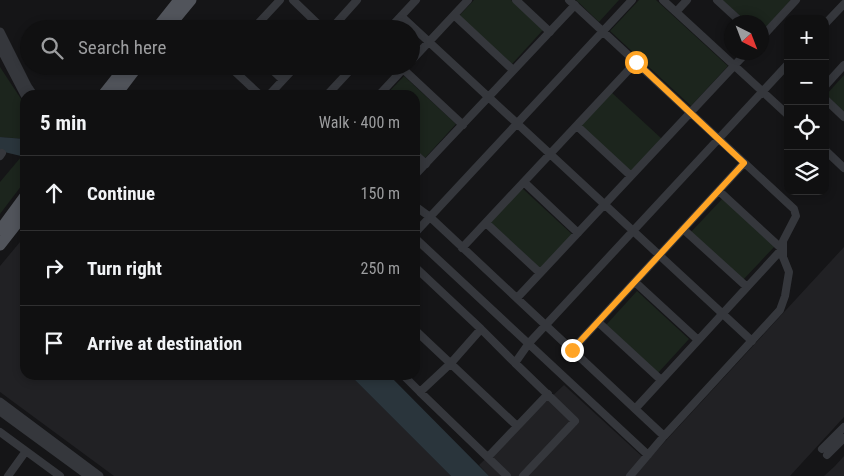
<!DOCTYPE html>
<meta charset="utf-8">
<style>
body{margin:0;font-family:"Roboto Condensed",sans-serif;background:#19191a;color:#f1f3f6}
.controls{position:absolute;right:15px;top:15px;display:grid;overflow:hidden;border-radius:10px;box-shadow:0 2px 8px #0003}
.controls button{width:45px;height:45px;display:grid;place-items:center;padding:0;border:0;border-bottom:1px solid #303031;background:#101011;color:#f1f3f6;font:25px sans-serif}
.compass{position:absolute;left:724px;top:15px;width:45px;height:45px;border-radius:50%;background:#101011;box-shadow:0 2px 8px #0003;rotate:138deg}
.stop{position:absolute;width:15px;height:15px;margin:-11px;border:4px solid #ffa425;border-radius:50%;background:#fff}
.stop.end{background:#ffa425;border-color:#fff;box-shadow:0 1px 5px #0008}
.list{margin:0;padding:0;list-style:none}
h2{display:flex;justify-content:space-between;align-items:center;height:65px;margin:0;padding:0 20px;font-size:21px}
h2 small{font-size:16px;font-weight:400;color:#9c9d9f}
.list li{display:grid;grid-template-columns:32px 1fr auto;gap:15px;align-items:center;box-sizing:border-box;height:75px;padding:0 20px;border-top:1px solid #303031}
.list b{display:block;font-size:19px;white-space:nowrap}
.list em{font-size:16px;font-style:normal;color:#9c9d9f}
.icon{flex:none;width:28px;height:28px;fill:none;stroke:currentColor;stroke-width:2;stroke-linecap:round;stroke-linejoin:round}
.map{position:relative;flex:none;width:844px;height:476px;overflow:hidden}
.search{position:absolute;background:#101011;box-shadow:0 2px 8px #0003;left:20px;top:20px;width:400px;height:55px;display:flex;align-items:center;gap:12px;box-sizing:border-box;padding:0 18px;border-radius:28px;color:#9c9d9f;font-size:19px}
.panel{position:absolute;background:#101011;box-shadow:0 2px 8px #0003;left:20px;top:90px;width:400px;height:290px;border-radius:15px}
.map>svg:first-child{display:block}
.built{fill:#212124}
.green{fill:#1c251d}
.water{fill:#2a353c}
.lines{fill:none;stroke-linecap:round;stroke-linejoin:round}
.minor{stroke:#35373c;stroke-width:8}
.tertiary{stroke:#35373c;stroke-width:9}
.primary{stroke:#51545b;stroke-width:11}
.route{stroke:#ffa425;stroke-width:6}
</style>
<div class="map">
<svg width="844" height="476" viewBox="0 0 844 476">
<rect width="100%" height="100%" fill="#151517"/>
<path class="built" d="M25 236V375H350L451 476H114L0 392V266Z
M844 247V417L790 476H489L479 465 564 385 647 461Z
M844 456V476H824L835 466Z"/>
<path class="green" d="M474 0H511L543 30 512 64 459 16Z
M576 0H619L599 22Z
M639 0H656L728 66 691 106 610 31Z
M722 0H791L762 32V22H747Z
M0 67 25 105V139L0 137Z
M844 75V112L826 95Z
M404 76 456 124 425 158 415 149V95H386Z
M610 91 662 139 630 173 578 125Z
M21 157 25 158V181L0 214V182Z
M522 188 574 236 542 270 490 222Z
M723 198 775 246 743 280 691 232Z
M637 291 689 339 658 373 606 325Z"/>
<path class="water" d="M0 137 25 139V157L0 151Z
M350 375H389L489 476H451Z"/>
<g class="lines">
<path class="minor" d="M293 0 323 29
M516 0 550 32
M569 0 794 209 796 216 783 241V257L789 272 785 296 780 310 664 436 630 476
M663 0 788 115
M717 0 741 22
M676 12 687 0
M454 15 513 70
M401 16 752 341
M169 19 181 29
M825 24 844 4
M253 29 280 0
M331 29 357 0
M389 29 416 0
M762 37 796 0
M411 61 468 0
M229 66 260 95
M268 66 283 80
M403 69 463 125
M825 86 844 65
M269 95 296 66
M327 95 354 66
M379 95 406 66
M825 99 844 117
M577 126 631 176
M825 150 844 168
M415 154 426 164
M0 156 2 153
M415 175 575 5
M524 182 578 233
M415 206 430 217 664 436
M486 223 540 273
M683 229 747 287
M415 233 632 0
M415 238 648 455
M462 248 636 62
M415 267 481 329
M635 282 698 340
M517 298 747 52
M598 322 661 380
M415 330 517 426
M572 350 744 163
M515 363 575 421 523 476
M403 375 420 392 451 363 481 329 515 363 529 343 788 64
M420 392 507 476
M635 409 782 249 719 191
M0 432 60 476
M822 449 844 427
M827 455 844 438
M488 457 548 394
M8 476 26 451"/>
<path class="tertiary" d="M0 32 27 86 33 95
M0 47 25 95
M0 402 99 476
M0 411 89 476"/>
<path class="primary" d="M156 29 179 0
M167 29 191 0
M103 95 126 66
M116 95 138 66
M0 230 25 196
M0 245 25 213"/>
</g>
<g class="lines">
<path class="route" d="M572 350 744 163 636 62"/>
</g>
</svg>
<div class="controls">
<button>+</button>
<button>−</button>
<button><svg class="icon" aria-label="locate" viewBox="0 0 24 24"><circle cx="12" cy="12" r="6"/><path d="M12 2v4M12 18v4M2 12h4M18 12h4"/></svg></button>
<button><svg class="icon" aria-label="layers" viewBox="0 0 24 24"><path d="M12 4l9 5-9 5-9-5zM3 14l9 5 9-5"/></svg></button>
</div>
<svg class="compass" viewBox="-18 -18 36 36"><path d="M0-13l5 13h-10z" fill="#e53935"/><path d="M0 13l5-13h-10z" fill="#9c9d9f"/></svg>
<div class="stop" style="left:636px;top:62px"></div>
<div class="stop end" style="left:572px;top:350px"></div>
<div class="search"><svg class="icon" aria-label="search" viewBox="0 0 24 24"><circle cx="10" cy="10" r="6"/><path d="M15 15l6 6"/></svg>Search here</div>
<section class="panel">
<h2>5 min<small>Walk · 400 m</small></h2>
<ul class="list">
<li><svg class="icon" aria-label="ahead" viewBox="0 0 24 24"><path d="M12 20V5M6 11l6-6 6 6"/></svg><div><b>Continue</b></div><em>150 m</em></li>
<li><svg class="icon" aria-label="right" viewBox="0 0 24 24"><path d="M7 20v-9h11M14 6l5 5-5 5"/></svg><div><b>Turn right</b></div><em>250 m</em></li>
<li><svg class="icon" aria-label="arrive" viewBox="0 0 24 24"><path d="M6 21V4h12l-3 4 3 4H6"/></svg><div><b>Arrive at destination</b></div></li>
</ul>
</section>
</div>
